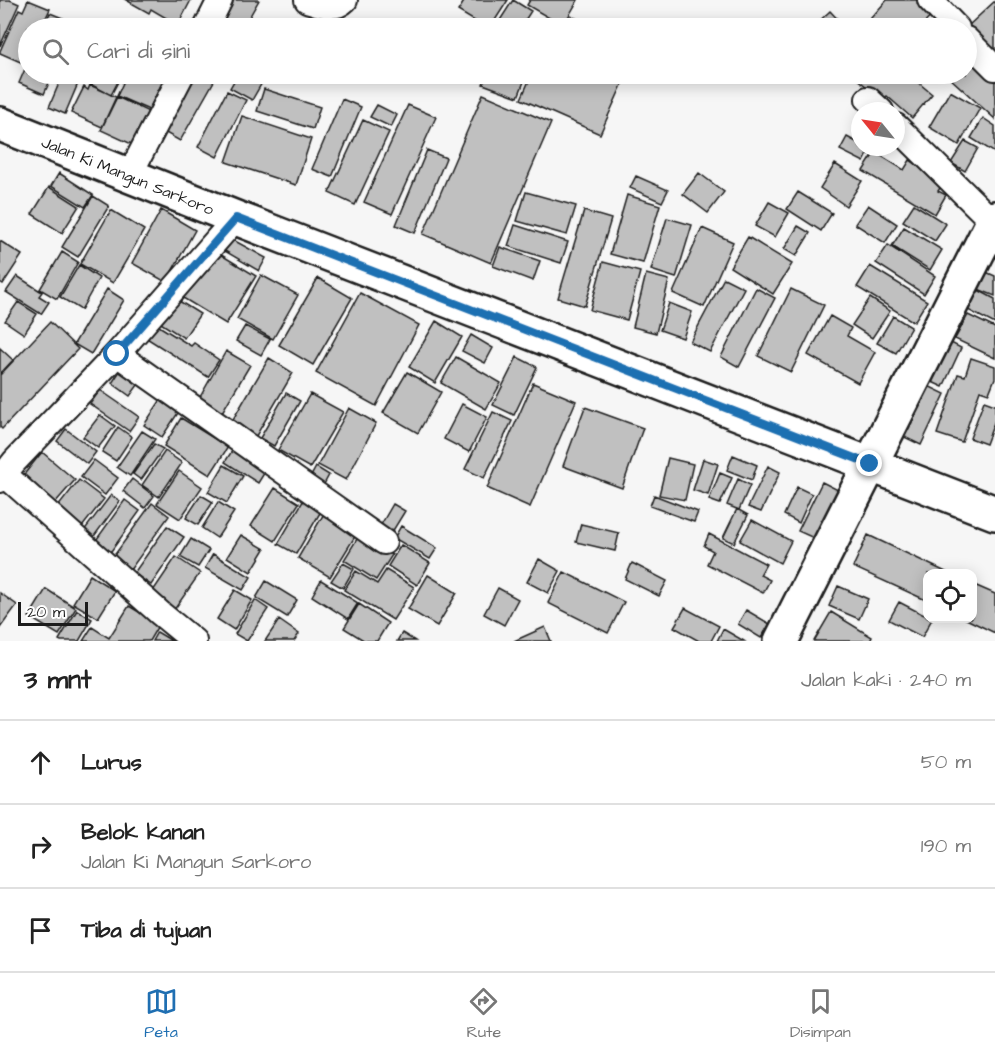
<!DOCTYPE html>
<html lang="id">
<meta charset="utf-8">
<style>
body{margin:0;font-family:"Architects Daughter",sans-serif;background:#f6f6f6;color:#222}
.controls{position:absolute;right:18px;bottom:18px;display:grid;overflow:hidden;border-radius:12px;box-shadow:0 3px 15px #0003}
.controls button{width:54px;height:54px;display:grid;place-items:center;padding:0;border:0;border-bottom:2px solid #e0e0e0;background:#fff;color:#222;font:30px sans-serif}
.compass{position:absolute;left:851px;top:102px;width:54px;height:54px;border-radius:50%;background:#fff;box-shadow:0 3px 15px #0003;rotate:300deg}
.scale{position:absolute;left:18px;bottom:15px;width:70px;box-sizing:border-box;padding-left:6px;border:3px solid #1c1c1c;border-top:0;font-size:16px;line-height:21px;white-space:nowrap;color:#1c1c1c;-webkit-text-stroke:4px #fff;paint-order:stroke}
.stop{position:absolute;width:18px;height:18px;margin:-14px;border:4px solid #1f6fb2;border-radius:50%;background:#fff}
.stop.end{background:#1f6fb2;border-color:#fff;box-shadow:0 2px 6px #0008}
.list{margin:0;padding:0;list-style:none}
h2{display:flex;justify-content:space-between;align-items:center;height:78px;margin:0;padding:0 24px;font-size:26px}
h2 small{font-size:20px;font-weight:400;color:#767676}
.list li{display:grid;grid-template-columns:39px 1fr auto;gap:18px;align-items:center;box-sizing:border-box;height:84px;padding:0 24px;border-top:2px solid #e0e0e0}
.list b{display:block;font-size:22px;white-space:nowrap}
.list p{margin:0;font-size:20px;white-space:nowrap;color:#767676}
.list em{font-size:20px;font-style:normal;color:#767676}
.icon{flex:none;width:33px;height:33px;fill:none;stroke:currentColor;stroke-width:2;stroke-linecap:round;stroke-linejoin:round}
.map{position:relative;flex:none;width:995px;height:641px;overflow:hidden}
.search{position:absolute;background:#fff;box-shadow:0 3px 15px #0003;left:18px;right:18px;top:18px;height:66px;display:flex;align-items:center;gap:15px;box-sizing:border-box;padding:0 21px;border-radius:33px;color:#767676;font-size:22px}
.sheet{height:330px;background:#fff}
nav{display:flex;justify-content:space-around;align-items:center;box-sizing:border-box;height:84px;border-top:2px solid #e0e0e0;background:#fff;font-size:16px;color:#767676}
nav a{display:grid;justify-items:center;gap:3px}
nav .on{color:#1f6fb2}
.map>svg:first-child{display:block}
.building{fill:#c0c0c0;stroke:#1c1c1c;stroke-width:1.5}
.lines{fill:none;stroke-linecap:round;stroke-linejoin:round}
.street-casing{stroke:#1c1c1c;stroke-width:28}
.secondary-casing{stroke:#1c1c1c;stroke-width:38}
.street{stroke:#fff;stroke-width:24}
.secondary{stroke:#fff;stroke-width:33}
.route{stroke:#1f6fb2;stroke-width:8}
.labels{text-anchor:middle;stroke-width:6;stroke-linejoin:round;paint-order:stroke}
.street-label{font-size:16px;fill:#1c1c1c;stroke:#fff}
</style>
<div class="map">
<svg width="995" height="641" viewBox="0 0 995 641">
<rect width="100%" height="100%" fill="#f6f6f6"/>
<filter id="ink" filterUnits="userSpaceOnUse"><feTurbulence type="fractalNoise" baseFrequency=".0167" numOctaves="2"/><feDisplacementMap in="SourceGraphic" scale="12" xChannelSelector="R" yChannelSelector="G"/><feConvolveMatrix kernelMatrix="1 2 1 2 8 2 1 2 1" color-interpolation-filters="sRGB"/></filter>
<g filter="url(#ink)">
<path class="building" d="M0 0H10L19 4 0 46Z
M28 0 50 9 41 28H28V56L25 64 0 53V51L19 9 23 11Z
M126 0H191L178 25 151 9 149 13Z
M226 0H259L243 28H210Z
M465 0H508L490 28H486L458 11Z
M513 0 531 11 520 28H495Z
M530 0H578L563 26 527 5Z
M887 0H920L934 13 920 28H862Z
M995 1V56L968 26Z
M830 11 846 28H815L813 27Z
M50 13 75 23 73 28H43Z
M571 16 598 28H566Z
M263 17 289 28H257Z
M969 55 995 78V119L949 77 952 74H966V58Z
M28 62V74H53L44 94 19 83Z
M63 74H82L65 114 49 107Z
M93 74H122L111 95 88 83Z
M127 74H166L149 110 117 96Z
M185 74H218L180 141 155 127Z
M238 74H267L252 100 230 88Z
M487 74H511L525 79 518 97 483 84Z
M532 74H627L600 134 521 99Z
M860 74H908L932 94 912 118 887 96 883 100 856 78Z
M90 85 116 97 102 127 71 113 84 87 88 90Z
M264 89 320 107 313 129 257 111Z
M227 91 246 100 217 157 198 147Z
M950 91 980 108 959 145 929 127Z
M483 94 551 123 491 263 423 234Z
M117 97 153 114 138 147 101 130Z
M342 99 361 107 332 177 312 169Z
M377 105 397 115 391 127 370 117Z
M408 105 436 117 392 214 364 202Z
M242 116 311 139 296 185 226 162Z
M983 118 995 126V153L971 138Z
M363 120 389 132 355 205 329 193Z
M847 137 860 144V147L870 150 864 162 840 150Z
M965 141 978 148 965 171 951 163Z
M427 150 446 158 415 233 396 225Z
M875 152 904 170 910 160 944 182 938 191 946 195 935 214 863 171Z
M835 164 862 181 846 206 820 188Z
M59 173 93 195 85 207 51 186Z
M699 173 724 192 708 213 683 194Z
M636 176 668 190 662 202 630 188Z
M49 187 79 206 62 233 32 214Z
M526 192 576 206 567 235 517 221Z
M798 192 832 213 821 231 787 209Z
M627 195 660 205 643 263 610 254Z
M93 196 109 206 78 257 62 247Z
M769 202 789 213 775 237 755 226Z
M914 204 946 224 935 241 903 221Z
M868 205 897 224 885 243 855 224Z
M111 210 144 230 113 283 80 264Z
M161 210 195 230 166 282 132 263Z
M584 211 611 219 585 306 558 298Z
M667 218 692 225 676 278 651 270Z
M515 225 568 242 561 263 508 246Z
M798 226 810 233 796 256 784 249Z
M904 227 942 250 930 270 892 246Z
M702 228 733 242 704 307 673 293Z
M224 235 266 258 259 271 218 247Z
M748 237 792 264 773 294 730 267Z
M0 241 22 255 3 284 0 282Z
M888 245 935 276 924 294 876 263Z
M500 247 540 261 533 281 493 266Z
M213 250 256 276 226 324 183 298Z
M62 252 78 262 57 299 40 289Z
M603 262 640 272 627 320 590 310Z
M79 265 99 278 81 310 60 297Z
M870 266 927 301 914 322 857 287Z
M986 272 995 276V296L978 289Z
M646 274 669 280 656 333 633 327Z
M261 275 298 295 273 339 237 319Z
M17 276 42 292 39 296 49 302 41 314 6 292Z
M318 278 352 298 313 365 279 345Z
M724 278 744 288 710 352 690 342Z
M756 288 775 298 739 367 721 357Z
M107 289 124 300 91 354 74 344Z
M791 289 824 305 791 372 758 356Z
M978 290 995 299V324L968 310Z
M360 293 419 325 376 406 316 373Z
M171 296 200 314 184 338 156 320Z
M870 298 890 311 872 338 852 325Z
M18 302 37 314 24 334 5 321Z
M669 303 692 312 683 338 660 330Z
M968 315 995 328V358L955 339Z
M830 316 851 328 847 336 875 352 858 383 808 355Z
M893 316 911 327 896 353 877 343Z
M436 321 462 337 435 383 409 367Z
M50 322 78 349 2 429 0 427V375Z
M154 323 191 346 194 343 219 360 208 377 145 337Z
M245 326 270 339 261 355 236 341Z
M471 335 493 348 485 363 462 351Z
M947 341 961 348 943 387 930 381Z
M0 348 13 360 0 374Z
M226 351 250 365 218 419 195 406Z
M456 357 501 383 486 409 441 383Z
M517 357 537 367 514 415 493 405Z
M269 358 293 373 253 441 229 426Z
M971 358 995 366V378L989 393 980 390 962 442 937 434 958 374 965 376Z
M122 368 141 381 130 396 112 383Z
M407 372 441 392 418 433 383 413Z
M533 383 576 401 530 507 487 488Z
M922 383 945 394 921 445 898 434Z
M100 390 139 417 129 431 90 404Z
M286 393 300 401 274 446 260 438Z
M310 394 343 412 310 468 278 450Z
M164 395 182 407 162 437 144 425Z
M984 401 995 405V420L986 444 970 438Z
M462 404 487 417 469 452 444 439Z
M585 407 643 428 622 488 563 466Z
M349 408 376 423 346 480 318 465Z
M493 412 512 421 484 478 465 469Z
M100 415 115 426 98 448 83 437Z
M181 418 228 447 210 475 164 446Z
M118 427 132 437 116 461 102 452Z
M66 429 96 452 87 464 57 441Z
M142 431 155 439 130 476 117 467Z
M154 444 163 449 141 480 133 474Z
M235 446 268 467 258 483 225 462Z
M165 451 182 463 159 497 142 485Z
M42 452 75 480 54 504 22 477Z
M733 455 757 465 752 480 727 470Z
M668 458 693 464 685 500 659 495Z
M703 459 718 464 708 495 693 490Z
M94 460 118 478 105 495 81 477Z
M224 465 243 476 227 503 208 492Z
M768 466 780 472 761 512 748 507Z
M316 467 329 475 322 488 309 480Z
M179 471 202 487 180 519 157 504Z
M720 473 732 478 720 504 709 500Z
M132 479 154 496 145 508 123 491Z
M738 479 750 485 739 510 727 505Z
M79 480 104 499 82 527 57 508Z
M822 482 840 491 816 539 798 531Z
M797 487 812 494 799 523 784 515Z
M275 488 299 503 275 541 251 526Z
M111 495 120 501 92 539 83 532Z
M201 495 213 502 198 525 186 518Z
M654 495 698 512 694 522 650 506Z
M306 496 324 506 296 554 278 544Z
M125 500 140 511 109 554 94 543Z
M218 502 234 512 217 538 202 528Z
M152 503 169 516 130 570 113 557Z
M393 504 405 511 389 537 378 530Z
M737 509 748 515 734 543 723 538Z
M326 510 359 530 330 577 298 558Z
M752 520 791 541 780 563 740 541Z
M581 524 619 533 615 551 576 542Z
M167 526 184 537 151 585 134 573Z
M401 526 437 548 430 559 394 538Z
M360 534 392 555 376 580 344 560Z
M709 534 766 564 760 575 770 580 763 593 707 564 713 551 704 546Z
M241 535 265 549 251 572 227 557Z
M868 535 950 574H928V601L853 567Z
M191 539 209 550 198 567 180 557Z
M401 545 430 563 417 585 388 566Z
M213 554 251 577 243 590 205 568Z
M176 557 200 573 174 610 151 594Z
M539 559 560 571 548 593 527 582Z
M343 563 354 569 343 588 331 581Z
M632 563 667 581 659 596 625 579Z
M386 570 414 587 393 620 344 590 356 571 377 584Z
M564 572 624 602 608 633 548 603Z
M90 575 115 591 98 618 73 603Z
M428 575 457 593 437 626 408 609Z
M321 580 358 603 348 619 312 596Z
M266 581 297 600 287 617 256 598Z
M972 584 995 594V633L964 618H972Z
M838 586 868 599 859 619 829 606Z
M498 588 518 599 504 625 484 614Z
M46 589 76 608 59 635 29 617Z
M235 590 252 600 234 630 217 619Z
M0 593 17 605 0 628Z
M255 600 268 609 247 641 235 634Z
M899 602 932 619 922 637 889 620Z
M359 604 388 623 377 641H365L344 628Z
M129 606 159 624 149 641H83L92 627 109 638Z
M685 608 719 626 711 641H699L674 627Z
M77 610 92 619 79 641H61L59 640Z
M746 610 770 624 761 638 738 624Z
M831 612 872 637 870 641H814Z
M279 620 299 634 294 641H265Z
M545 627 551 641H514Z
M723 629 744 641H717Z
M157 632 172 641H152Z
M402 633 415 641H397Z"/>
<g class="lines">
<g class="street-casing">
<path id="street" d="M307 0C320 4 334 11 345 0
M930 0 957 28
M206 28 220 0
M966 39 995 68
M868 99 881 111
M896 126 993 222
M129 176 182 74
M117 354 384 542
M5 475 161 614 194 641
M0 480 14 462 117 354 236 218"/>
</g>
<g class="secondary-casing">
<path id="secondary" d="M0 124 236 218 995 513
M781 641 995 218"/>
</g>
<use href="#street" class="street"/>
<use href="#secondary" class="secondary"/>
</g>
</g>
<g class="lines" filter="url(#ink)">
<path class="route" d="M117 354 236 218 870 464"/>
</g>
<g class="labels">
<g class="street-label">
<text transform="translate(128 175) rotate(22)" y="6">Jalan Ki Mangun Sarkoro</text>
</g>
</g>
</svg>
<div class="controls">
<button><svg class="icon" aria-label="locate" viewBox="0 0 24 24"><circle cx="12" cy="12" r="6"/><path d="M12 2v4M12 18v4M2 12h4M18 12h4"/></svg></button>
</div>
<svg class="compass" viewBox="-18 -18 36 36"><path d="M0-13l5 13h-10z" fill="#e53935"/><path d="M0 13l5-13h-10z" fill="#767676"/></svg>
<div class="scale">20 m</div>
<div class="stop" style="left:117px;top:354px"></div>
<div class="stop end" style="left:870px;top:464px"></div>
<div class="search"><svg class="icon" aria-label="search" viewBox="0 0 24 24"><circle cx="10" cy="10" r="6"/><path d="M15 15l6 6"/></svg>Cari di sini</div>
</div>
<section class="sheet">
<h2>3 mnt<small>Jalan kaki · 240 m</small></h2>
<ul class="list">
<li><svg class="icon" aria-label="ahead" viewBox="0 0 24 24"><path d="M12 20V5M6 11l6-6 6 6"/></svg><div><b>Lurus</b></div><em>50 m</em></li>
<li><svg class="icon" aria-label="right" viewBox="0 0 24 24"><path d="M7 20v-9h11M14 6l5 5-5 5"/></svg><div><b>Belok kanan</b><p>Jalan Ki Mangun Sarkoro</p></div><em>190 m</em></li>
<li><svg class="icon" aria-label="arrive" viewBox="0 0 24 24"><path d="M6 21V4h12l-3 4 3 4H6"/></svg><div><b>Tiba di tujuan</b></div></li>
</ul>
</section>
<nav>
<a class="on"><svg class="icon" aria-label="map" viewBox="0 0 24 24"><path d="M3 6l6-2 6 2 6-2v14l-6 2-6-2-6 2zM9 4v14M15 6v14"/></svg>Peta</a>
<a><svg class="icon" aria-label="directions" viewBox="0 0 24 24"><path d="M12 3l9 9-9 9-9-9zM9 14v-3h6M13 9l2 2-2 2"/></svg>Rute</a>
<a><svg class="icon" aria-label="saved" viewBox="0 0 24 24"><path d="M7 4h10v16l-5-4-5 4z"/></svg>Disimpan</a>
</nav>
